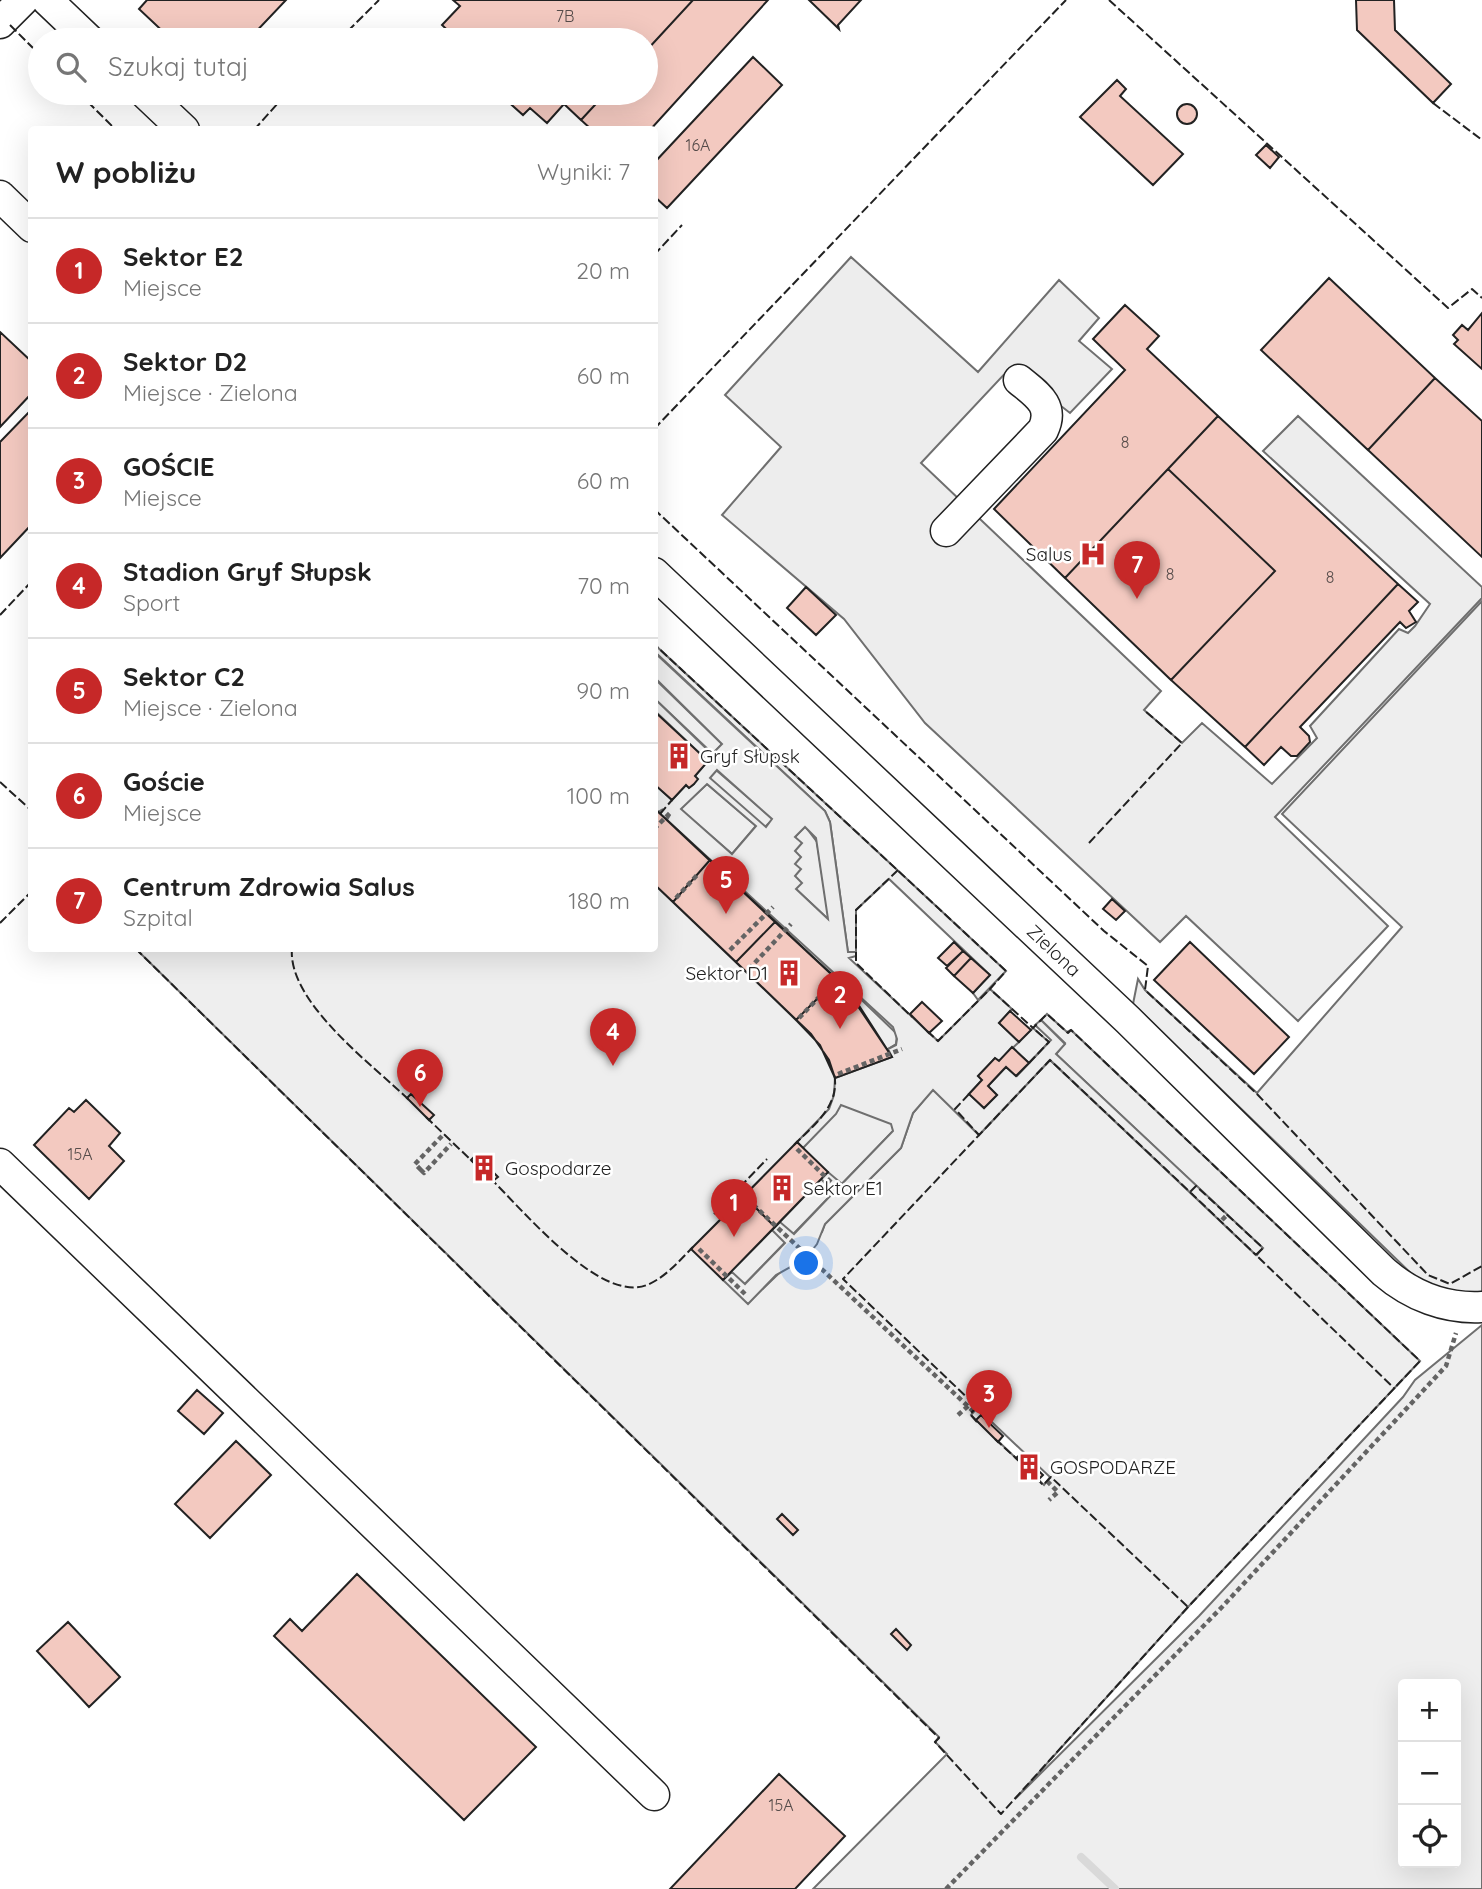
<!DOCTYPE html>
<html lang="pl">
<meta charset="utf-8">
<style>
body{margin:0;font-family:Quicksand,sans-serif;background:#f2f2f2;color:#222}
.controls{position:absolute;right:21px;bottom:21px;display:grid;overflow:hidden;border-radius:7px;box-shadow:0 7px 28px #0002}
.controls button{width:63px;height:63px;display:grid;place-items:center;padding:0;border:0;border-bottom:2px solid #e0e0e0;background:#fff;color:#222;font:35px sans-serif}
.you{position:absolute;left:807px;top:1264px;width:24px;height:24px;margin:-18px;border:5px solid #fff;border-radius:50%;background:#1a73e8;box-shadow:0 0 0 10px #1a73e833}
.badge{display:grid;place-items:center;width:46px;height:46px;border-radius:50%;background:#c62828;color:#fff;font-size:23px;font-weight:700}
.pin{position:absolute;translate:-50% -58px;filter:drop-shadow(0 2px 4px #0008)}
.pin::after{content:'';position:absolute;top:37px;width:24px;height:21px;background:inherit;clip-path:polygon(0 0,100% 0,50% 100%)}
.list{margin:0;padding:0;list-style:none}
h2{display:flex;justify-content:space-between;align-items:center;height:91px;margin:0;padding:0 28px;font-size:30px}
h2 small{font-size:23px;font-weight:400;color:#767676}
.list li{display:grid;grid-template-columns:46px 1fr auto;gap:21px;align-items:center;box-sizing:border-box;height:105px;padding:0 28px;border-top:2px solid #e0e0e0}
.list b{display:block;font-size:26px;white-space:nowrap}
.list p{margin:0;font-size:23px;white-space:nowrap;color:#767676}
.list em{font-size:23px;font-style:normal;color:#767676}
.icon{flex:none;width:38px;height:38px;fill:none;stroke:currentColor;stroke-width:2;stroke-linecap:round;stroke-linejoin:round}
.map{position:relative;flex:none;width:1482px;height:1889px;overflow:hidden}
.search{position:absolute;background:#fff;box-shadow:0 7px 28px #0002;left:28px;top:28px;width:630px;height:77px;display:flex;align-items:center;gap:18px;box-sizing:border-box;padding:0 24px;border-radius:38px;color:#767676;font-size:26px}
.panel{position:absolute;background:#fff;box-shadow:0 7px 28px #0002;left:28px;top:126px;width:630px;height:826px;border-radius:7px}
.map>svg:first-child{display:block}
.green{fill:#eee;stroke:#6f6f6f;stroke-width:2;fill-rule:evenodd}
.parking{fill:#ededed;stroke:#6f6f6f;stroke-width:2;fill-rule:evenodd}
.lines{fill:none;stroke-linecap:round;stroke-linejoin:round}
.stream{stroke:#d9d9d9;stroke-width:8}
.building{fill:#f3c9c0;stroke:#222;stroke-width:2}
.minor-casing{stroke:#222;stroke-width:33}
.path{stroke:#646464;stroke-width:4.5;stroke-dasharray:5 3.5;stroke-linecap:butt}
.minor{stroke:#fff;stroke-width:30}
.fence{stroke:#222;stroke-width:2;stroke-dasharray:9 3.5;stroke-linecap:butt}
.labels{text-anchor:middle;stroke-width:5;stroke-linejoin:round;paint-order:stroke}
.number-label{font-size:16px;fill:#564c4a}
.poi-label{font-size:19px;fill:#222;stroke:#fff;text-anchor:start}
.street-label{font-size:19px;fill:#222;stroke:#fff}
</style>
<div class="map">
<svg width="1482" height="1889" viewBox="0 0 1482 1889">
<rect width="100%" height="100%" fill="#fff"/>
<path class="green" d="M1482 601V1292L1461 1296 1422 1284 1133 1004 1138 979 1145 990 1257 1093 1402 927 1282 814Z
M654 644 1006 971 978 1000 973 993 990 975 889 879 856 910V952L848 953 830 822 825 811 655 652Z
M654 678 722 744 713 754 655 699Z
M716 770 773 819 765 827 709 778Z
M707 784 756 826 732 854 680 809Z
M655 808 780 926 789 934 791 932 897 1034 896 1044 888 1049 894 1061 893 1131 737 1292 748 1303 822 1232 825 1224 901 1148 913 1113 933 1089 979 1135 1050 1060 1257 1255 1262 1248 1056 1054 1065 1043 1041 1020 1047 1014 1067 1032 1071 1030 1420 1361 1188 1607 1015 1799 1199 1616 1403 1397 1415 1380 1482 1325V1889H813L947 1754 935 1742 939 1737 139 952 142 948H654ZM977 1408 1050 1477 1044 1485 971 1415ZM1403 1684H1456V1863H1403Z
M805 826 817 842 829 920 796 889 794 864 800 857 794 851 795 837Z
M1033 1028 1049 1042 1029 1063 1012 1047Z"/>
<path class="parking" d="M851 257 978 372 1059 280 1099 318 1079 341 1112 369 1070 413 1011 367 921 463 1161 691 1144 710 1182 743 1202 723 1272 784 1317 738 1310 726 1399 629 1408 633 1415 626 1430 604 1263 451 1298 416 1482 587V598L1275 817 1388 926 1298 1021 1186 916 1160 942 925 723 844 619 722 515 781 447 725 395Z
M654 652 825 811 830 822 848 952H856V956L849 958 938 1041 990 989 1012 1009 999 1023 1019 1042 999 1061 995 1058 978 1076 982 1080 969 1094 984 1108 997 1095 988 1086 1006 1067 1017 1076 1051 1040 1035 1025 1041 1020 1065 1044 1056 1054 1263 1248 1256 1255 1050 1060 979 1135 933 1090 913 1113 901 1148 825 1224 817 1244 805 1259 776 1275 748 1304 723 1280 732 1272 745 1284 785 1243 772 1230 780 1222 794 1234 834 1192 821 1179 828 1172 842 1184 893 1131 891 1124 841 1105 836 1114 803 1148 797 1142 829 1109 834 1095 835 1078 892 1057 888 1049 896 1045 897 1039 893 1027 667 820 670 815 666 819 660 814 663 809 658 812 655 808V784L672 800 686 785 689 788 694 784 695 776 708 761 655 711V699L712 754 722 744 655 678ZM717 770 772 819 766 827 710 778ZM707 784 756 826 732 854 681 809ZM805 827 816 838 828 919 796 889 802 883 795 876 801 869 795 864 801 857 795 851 802 843 795 837Z"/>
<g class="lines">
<path class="stream" d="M1081 1857 1115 1889"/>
</g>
<path class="building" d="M147 0H286L248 40H172L139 9Z
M453 0H693L646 51V40H458L442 25 460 6Z
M693 0H768L650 130H592L581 120 606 93H646V51Z
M809 0H861L838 25 839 29Z
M1356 0H1394L1395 30 1451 84 1433 103 1357 30Z
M753 57 782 85 667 208 654 196V163Z
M1117 80 1126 89 1120 96 1183 154 1153 185 1080 117Z
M509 93H606L581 120 564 104 547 123 530 108 523 115 504 98Z
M1177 114a10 10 0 1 1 20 0a10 10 0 1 1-20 0Z
M1266 145 1279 157 1270 168 1256 155Z
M1329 278 1435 378 1368 450 1261 350Z
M1125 305 1159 336 1147 349 1218 416 1065 578 994 509 1125 370 1093 339Z
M1482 313V369L1454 344 1458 340 1453 335 1462 325 1468 330Z
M0 332 32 362V393L0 427Z
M1435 378 1482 421V557L1368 450Z
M32 409V524L0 558V442Z
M1218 416 1398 584 1245 747 1171 680 1275 571 1168 469Z
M1168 469 1275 571 1171 680 1065 578Z
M1398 584 1418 602 1409 611 1416 622 1406 628 1400 622 1300 727 1309 736 1310 742 1297 756H1291L1281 747 1264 765 1245 747Z
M806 587 836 615 816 635 787 608Z
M654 711 708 761 695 776 698 779 694 784 689 788 686 785 672 800 654 784Z
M654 808 845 987 892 1057 835 1078 829 1060 811 1034 654 884Z
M654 808 775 922 736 962 654 884Z
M654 808 710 860 673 902 654 884Z
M710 860 775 922 736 962 673 902Z
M1112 899 1125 911 1116 920 1103 909Z
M775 922 845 987 892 1057 835 1078 829 1060 811 1034 736 962Z
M775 922 837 979 796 1020 736 962Z
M954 942 963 951 947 966 938 958Z
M1190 942 1289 1037 1254 1074 1154 980Z
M963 951 971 958 954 976 946 968Z
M971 958 990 975 973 993 954 976Z
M837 979 858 1004 892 1057 835 1078 820 1045 796 1020Z
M922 1002 942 1021 929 1033 910 1014Z
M1010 1011 1031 1030 1019 1042 999 1023Z
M1012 1047 1029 1063 1016 1076 1006 1067 1003 1070 988 1086 997 1095 984 1108 969 1094 982 1080 978 1076 995 1058 999 1061Z
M411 1094 434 1115 429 1120 407 1098Z
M86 1100 120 1133 109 1146 124 1161 89 1199 34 1145 69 1108 74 1112Z
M797 1142 828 1172 723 1280 691 1249Z
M797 1142 828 1172 775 1227 744 1196Z
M476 1155 498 1177 493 1181 471 1160Z
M744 1196 775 1227 723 1280 691 1249Z
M197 1390 223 1413 204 1434 178 1411Z
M981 1415 1003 1436 998 1442 976 1420Z
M236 1441 271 1475 210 1538 175 1504Z
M1021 1454 1043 1475 1038 1480 1016 1458Z
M782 1514 798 1530 793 1535 777 1519Z
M357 1574 536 1747 464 1820 274 1636 290 1619 302 1631Z
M68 1622 120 1677 89 1707 37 1651Z
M896 1629 911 1645 907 1650 891 1634Z
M779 1774 845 1836 795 1889H670Z"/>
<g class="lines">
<g class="minor-casing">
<g id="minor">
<path d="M47 0 89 40"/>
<path d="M0 23 23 0"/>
<path d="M145 93 184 130"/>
<path d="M0 196 32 227"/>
<path d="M946 531 1043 430C1055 405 1036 394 1019 380"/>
<path id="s1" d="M654 573 1128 1020 1384 1272C1412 1296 1446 1309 1482 1307"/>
<path d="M0 1164 654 1795"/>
</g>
</g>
<path class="path" d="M654 829 671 812
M676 898 698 874
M730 950 773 907
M749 969 791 924
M799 1018 823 993
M838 1074 902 1049
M797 1149 844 1195
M421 1170 415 1164 442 1136
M421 1170 424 1173 451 1144
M747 1199 973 1411
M1222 1220 1226 1216
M699 1249 745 1294
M958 1415 968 1406
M1047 1481 1058 1492 1049 1500
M946 1889 1222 1607 1446 1366 1456 1333"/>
<use href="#minor" class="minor"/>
<path class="fence" d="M1109 0 1448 308 1472 289 1482 298
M10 25 40 55
M339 40 379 0
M79 93 116 130
M1433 103 1482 140
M254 130 287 93
M654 255 682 225
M654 429 1066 0
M654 509 1104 931 1148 966 1145 990 1257 1094 1428 1275 1450 1284 1482 1266
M0 615 32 581
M0 782 32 811
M660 814 672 800
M1089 843 1182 743 1144 710
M898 870 856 910V963L912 1017
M0 923 32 891
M142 948 139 952 939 1738 935 1742 1001 1814 1188 1607 1420 1361 1071 1030 1068 1033 1047 1014 1033 1028 990 989 1006 971 654 644
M292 948C287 1002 373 1065 409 1100
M927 1031 938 1041 990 989
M1029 1063 1049 1042 1033 1028
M969 1094 955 1109 979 1135
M426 1117 474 1163
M794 1145C814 1125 841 1105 834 1073
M490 1178C522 1209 600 1304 647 1285 666 1277 679 1261 693 1247
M1190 1192 1256 1255
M714 1214 767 1159
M977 1422 970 1414 977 1407 843 1279 1050 1060 1190 1192 1196 1186 1263 1248 1256 1255 1395 1389
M995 1439 1018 1460
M1036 1478 1043 1485 1051 1477 1188 1607"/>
</g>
<defs>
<g id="hospital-bare" transform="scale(2.1)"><path d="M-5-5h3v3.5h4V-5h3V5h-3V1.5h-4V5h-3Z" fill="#c62828" stroke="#fff" stroke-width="2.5" paint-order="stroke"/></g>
<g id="building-bare" transform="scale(2.1)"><path d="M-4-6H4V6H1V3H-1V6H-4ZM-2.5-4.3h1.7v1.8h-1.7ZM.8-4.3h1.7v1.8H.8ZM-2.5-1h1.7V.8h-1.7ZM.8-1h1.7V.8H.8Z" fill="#c62828" stroke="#fff" stroke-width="2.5" paint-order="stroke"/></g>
</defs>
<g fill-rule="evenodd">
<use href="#hospital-bare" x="1093" y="554"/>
<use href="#building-bare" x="679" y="756"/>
<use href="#building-bare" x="789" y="973"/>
<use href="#building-bare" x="484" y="1168"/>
<use href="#building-bare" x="782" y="1188"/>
<use href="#building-bare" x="1029" y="1467"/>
</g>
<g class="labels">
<g class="number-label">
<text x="565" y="22">7B</text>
<text x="698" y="151">16A</text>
<text x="1125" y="448">8</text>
<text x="1170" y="580">8</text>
<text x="1330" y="583">8</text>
<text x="80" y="1160">15A</text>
<text x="781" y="1811">15A</text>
</g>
<g class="poi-label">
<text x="1072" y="561" text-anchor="end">Salus</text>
<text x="700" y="763">Gryf Słupsk</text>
<text x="768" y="980" text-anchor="end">Sektor D1</text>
<text x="505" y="1175">Gospodarze</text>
<text x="803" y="1195">Sektor E1</text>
<text x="1050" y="1474">GOSPODARZE</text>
</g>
<g class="street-label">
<text dy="7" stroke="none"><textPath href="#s1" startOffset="550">Zielona</textPath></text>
</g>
</g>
</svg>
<div class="controls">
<button>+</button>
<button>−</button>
<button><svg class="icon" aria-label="locate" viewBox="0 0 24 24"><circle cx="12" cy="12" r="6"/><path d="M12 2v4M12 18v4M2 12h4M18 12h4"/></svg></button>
</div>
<div class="you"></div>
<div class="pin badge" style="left:734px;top:1237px">1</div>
<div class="pin badge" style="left:840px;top:1029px">2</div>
<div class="pin badge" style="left:989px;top:1428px">3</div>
<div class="pin badge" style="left:613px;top:1066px">4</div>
<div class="pin badge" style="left:726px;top:914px">5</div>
<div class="pin badge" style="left:420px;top:1107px">6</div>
<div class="pin badge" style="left:1137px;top:599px">7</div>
<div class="search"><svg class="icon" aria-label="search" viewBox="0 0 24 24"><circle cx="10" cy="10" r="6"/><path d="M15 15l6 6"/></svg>Szukaj tutaj</div>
<section class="panel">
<h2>W pobliżu<small>Wyniki: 7</small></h2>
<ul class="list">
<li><span class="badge">1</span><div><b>Sektor E2</b><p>Miejsce</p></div><em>20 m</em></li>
<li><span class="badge">2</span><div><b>Sektor D2</b><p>Miejsce · Zielona</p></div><em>60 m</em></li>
<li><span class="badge">3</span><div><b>GOŚCIE</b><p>Miejsce</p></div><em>60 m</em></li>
<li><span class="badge">4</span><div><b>Stadion Gryf Słupsk</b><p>Sport</p></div><em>70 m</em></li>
<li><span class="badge">5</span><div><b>Sektor C2</b><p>Miejsce · Zielona</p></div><em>90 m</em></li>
<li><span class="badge">6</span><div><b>Goście</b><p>Miejsce</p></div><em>100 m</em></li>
<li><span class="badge">7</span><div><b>Centrum Zdrowia Salus</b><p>Szpital</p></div><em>180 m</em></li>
</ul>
</section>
</div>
